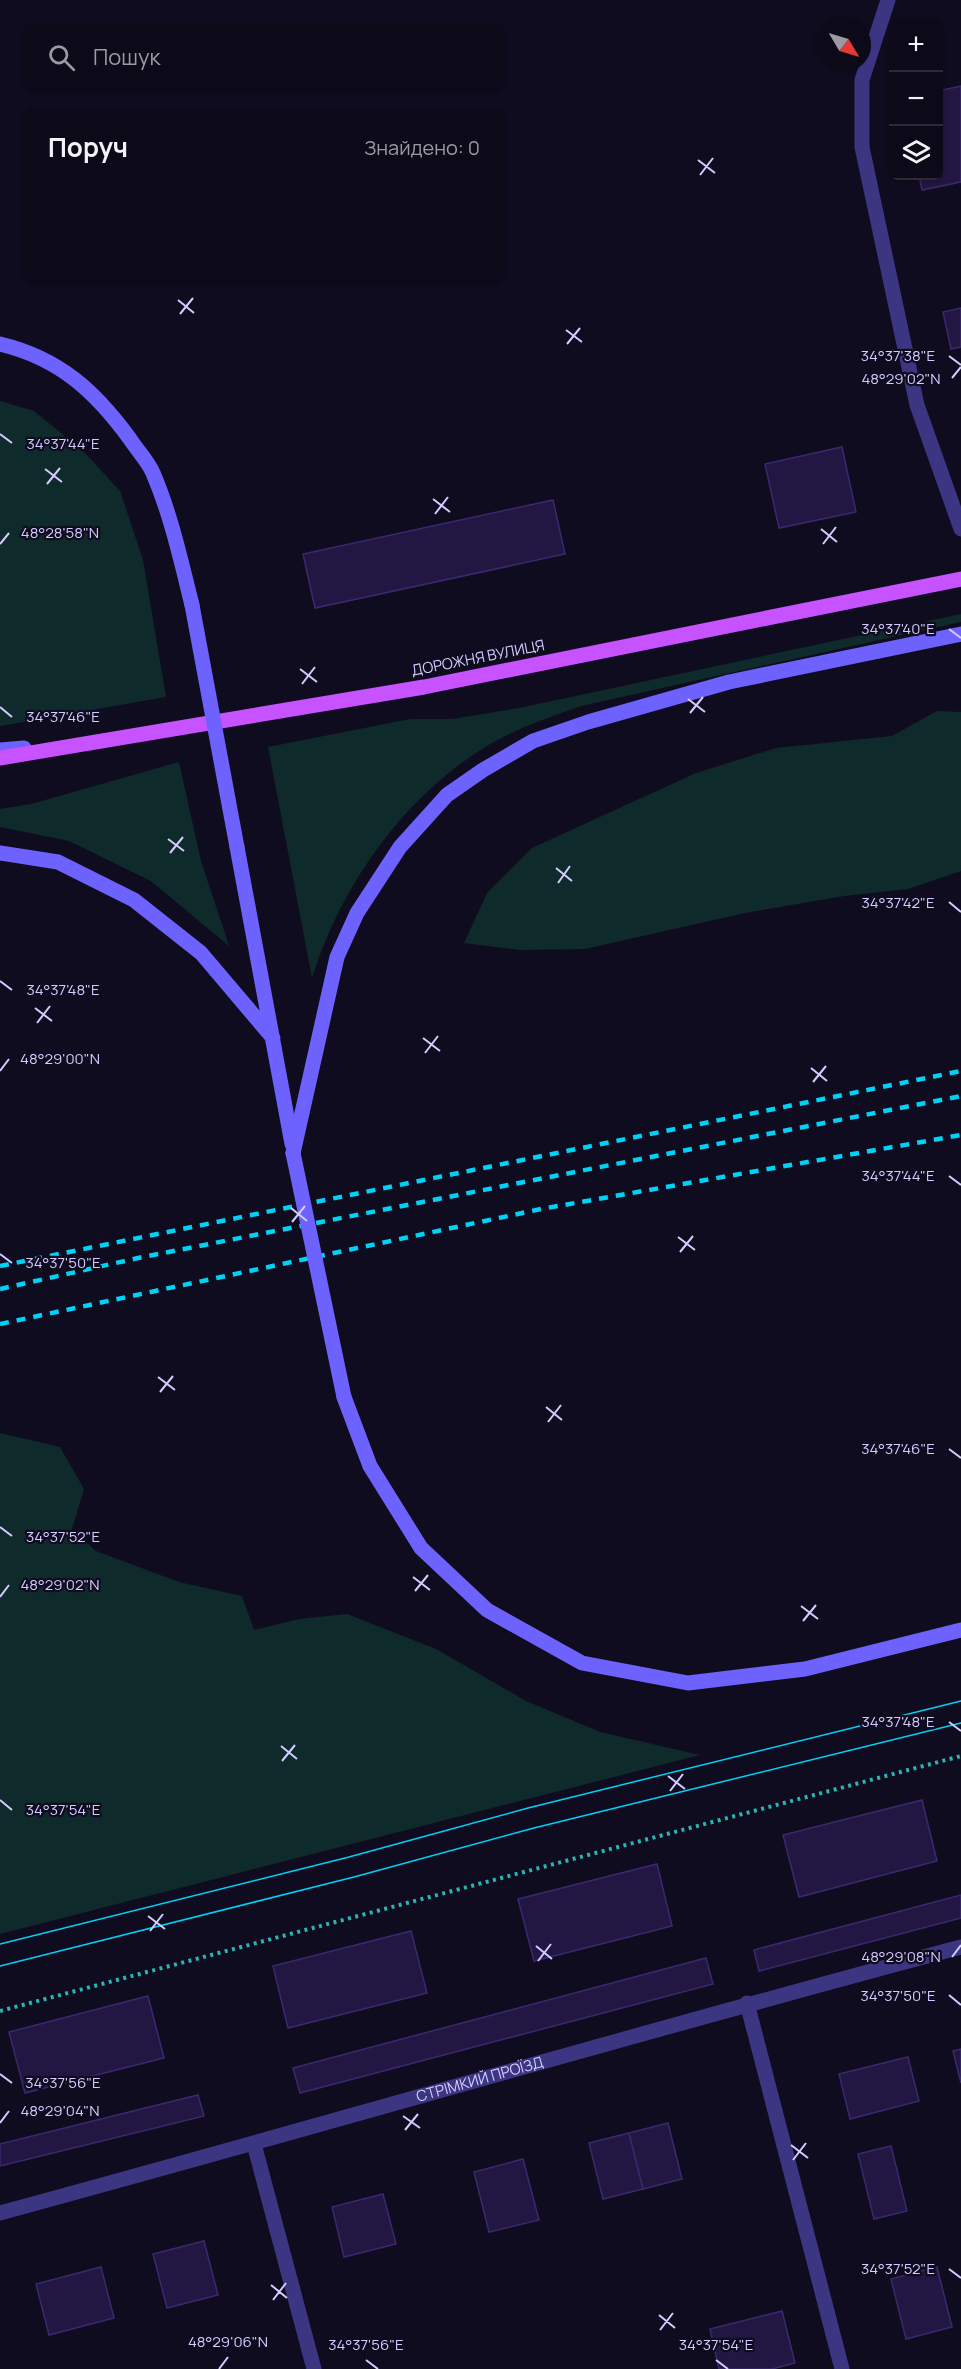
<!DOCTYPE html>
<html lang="uk">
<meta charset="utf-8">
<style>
body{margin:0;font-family:Manrope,sans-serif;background:#1a1725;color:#f1f3f6}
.controls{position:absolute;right:18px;top:18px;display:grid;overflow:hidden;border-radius:9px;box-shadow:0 2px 4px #0004}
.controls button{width:54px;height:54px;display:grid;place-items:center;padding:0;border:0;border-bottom:2px solid #2c2a37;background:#0c0918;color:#f1f3f6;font:30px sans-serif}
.compass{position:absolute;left:817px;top:18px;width:54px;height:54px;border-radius:50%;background:#0c0918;box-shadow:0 2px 4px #0004;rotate:128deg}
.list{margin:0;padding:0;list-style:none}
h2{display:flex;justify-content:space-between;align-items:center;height:78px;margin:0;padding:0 24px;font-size:26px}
h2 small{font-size:20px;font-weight:400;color:#9a9aa2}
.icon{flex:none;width:33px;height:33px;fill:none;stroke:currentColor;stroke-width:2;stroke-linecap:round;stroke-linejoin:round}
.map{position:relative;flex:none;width:961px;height:2369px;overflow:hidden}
.search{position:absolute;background:#0c0918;box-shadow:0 2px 4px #0004;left:24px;top:24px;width:480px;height:66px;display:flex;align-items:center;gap:15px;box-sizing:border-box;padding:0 21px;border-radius:9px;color:#9a9aa2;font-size:22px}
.panel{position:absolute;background:#0c0918;box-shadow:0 2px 4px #0004;left:24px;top:108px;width:480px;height:174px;border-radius:9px}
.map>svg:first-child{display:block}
.green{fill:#0f2a2a}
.building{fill:#221742;stroke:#3a296f;stroke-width:1.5}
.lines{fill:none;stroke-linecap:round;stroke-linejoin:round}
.path{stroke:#2ab5b3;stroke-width:4;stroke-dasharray:3 4.5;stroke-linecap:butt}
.lane{stroke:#3c3581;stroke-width:15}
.street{stroke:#3c3581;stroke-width:15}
.secondary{stroke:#6e62ff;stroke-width:15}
.primary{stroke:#c752ff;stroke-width:15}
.tram{stroke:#00d2f6;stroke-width:1.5}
.rail{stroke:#00d2f6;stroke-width:4.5;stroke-dasharray:9 8;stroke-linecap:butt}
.secondary-bridge{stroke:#6e62ff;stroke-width:15}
.ticks{fill:none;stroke:#d4cbff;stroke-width:2}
.labels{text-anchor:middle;stroke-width:4.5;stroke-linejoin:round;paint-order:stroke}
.street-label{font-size:15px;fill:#d4cbff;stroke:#100c20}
.ticks-label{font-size:15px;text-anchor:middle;fill:#d4cbff;stroke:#100c20;stroke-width:4.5;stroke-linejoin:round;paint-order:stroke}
</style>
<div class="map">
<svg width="961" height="2369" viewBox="0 0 961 2369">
<rect width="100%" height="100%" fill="#100c20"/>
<path class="green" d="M0 401 34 411 84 452 120 491 143 560 166 697 0 726Z
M961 614V622L581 706C544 719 506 732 473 755 397 806 339 891 312 978L268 747 410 719H453L519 708Z
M937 711 961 712V871L908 889 844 896 745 913 585 949 520 950 464 943 487 893 532 848 696 773 776 748 892 736Z
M179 762 201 861 229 946 151 881 69 841 0 827V809L31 804Z
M0 1433 60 1447 84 1489 72 1529 96 1551 179 1582 242 1596 254 1630 299 1619 347 1614 436 1649 526 1701 600 1732 700 1755 0 1934Z"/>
<path class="building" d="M961 86V182L922 190 919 176H938V91Z
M961 308V347L951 349 943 312Z
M842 447 856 512 779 528 765 464Z
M553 500 565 554 315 608 303 554Z
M922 1800 937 1861 799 1897 783 1835Z
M657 1864 672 1926 534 1961 518 1899Z
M961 1895V1918L759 1971 754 1950Z
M411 1931 427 1993 288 2028 273 1966Z
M706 1958 713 1984 300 2093 293 2068Z
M148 1996 164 2058 25 2093 9 2032Z
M961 2049V2083L953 2051Z
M908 2057 919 2101 850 2119 839 2074Z
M198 2095 204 2116 0 2166V2144Z
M668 2123 682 2179 643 2189 629 2133Z
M629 2133 643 2189 603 2199 589 2143Z
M891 2146 907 2211 874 2219 858 2154Z
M523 2159 539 2220 489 2232 474 2172Z
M383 2194 396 2244 344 2257 332 2207Z
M204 2241 218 2295 167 2308 153 2254Z
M101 2267 114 2318 49 2335 36 2284Z
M937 2267 952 2327 906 2339 891 2279Z
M782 2311 795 2363 772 2369H719L710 2329Z"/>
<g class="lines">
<path class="path" d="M0 2011 961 1756"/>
<path class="lane" d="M888 0 862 80V147L917 405 961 529"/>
<g class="street">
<path d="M747 2003 842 2369"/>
<path d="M254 2144 314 2369"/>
<path id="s1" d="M0 2213C321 2126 640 2032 961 1947"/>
</g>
<path class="secondary" d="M0 344C59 358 95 391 130 439 137 450 148 461 153 473 171 515 181 561 192 605
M0 750 24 748
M237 847 292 1144
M0 853 58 862 134 900 201 953 273 1038
M293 1153 337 957 357 913 400 847 447 795 483 770 533 741 588 722 729 682 961 634
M344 1397 370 1466 421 1548 487 1610 582 1663 688 1683 805 1669 961 1630"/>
<path class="primary" d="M0 758 424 687 961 579"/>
<path class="tram" d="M0 1944 349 1857 528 1808 961 1701
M0 1966 354 1877 534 1828 961 1723"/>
<path class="rail" d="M0 1266 961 1071
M0 1289 138 1258 961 1096
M0 1324 541 1209 961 1135"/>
<path class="secondary-bridge" d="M192 605 237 847
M293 1153 344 1397"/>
</g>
<path class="ticks" d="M698 160 715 173M700 175 713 158M178 300 194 313M180 314 193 298M566 330 582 342M567 344 580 328M949 356 961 365M952 378 961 367M0 434 12 443M45 469 62 482M47 484 60 468M433 499 450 512M435 514 448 497M821 529 837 542M0 544 9 533M823 544 836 527M949 629 961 638M300 669 317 682M302 684 315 667M688 699 705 712M0 707 12 717M690 713 703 697M168 839 184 851M170 853 183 837M556 868 572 881M558 883 570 866M949 902 961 912M0 981 12 990M35 1008 52 1021M37 1023 50 1006M423 1038 440 1051M425 1053 438 1036M811 1068 827 1081M0 1071 9 1059M813 1082 826 1066M949 1176 961 1185M291 1208 307 1221M292 1222 305 1206M678 1237 695 1250M680 1252 693 1236M0 1254 12 1263M158 1377 175 1390M160 1392 173 1376M546 1407 562 1420M548 1422 561 1405M949 1449 961 1458M0 1527 12 1536M413 1577 430 1590M415 1591 428 1575M0 1597 9 1585M801 1606 818 1619M803 1621 816 1605M949 1722 961 1731M281 1746 297 1759M282 1761 295 1745M668 1776 685 1789M670 1791 683 1774M0 1800 12 1810M148 1916 165 1929M150 1931 163 1914M536 1946 552 1959M952 1957 961 1945M538 1961 551 1944M949 1995 961 2005M0 2074 12 2083M403 2116 420 2128M0 2123 9 2111M405 2130 418 2114M791 2145 808 2158M793 2160 806 2143M949 2269 961 2278M271 2285 287 2298M273 2300 286 2283M659 2315 675 2328M660 2330 673 2313M366 2360 378 2369M716 2360 728 2369M219 2369 228 2357"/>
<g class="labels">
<g class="street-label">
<text transform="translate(478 658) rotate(-11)" y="5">ДОРОЖНЯ ВУЛИЦЯ</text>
<text dy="5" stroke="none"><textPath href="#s1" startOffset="498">СТРІМКИЙ ПРОЇЗД</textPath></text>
</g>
</g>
<g class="ticks-label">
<text x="898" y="361">34°37'38"E</text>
<text x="901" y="384">48°29'02"N</text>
<text x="63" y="449">34°37'44"E</text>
<text x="60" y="538">48°28'58"N</text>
<text x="898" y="634">34°37'40"E</text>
<text x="63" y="722">34°37'46"E</text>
<text x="898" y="908">34°37'42"E</text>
<text x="63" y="995">34°37'48"E</text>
<text x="60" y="1064">48°29'00"N</text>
<text x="898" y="1181">34°37'44"E</text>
<text x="63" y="1268">34°37'50"E</text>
<text x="898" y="1454">34°37'46"E</text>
<text x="63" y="1542">34°37'52"E</text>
<text x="60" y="1590">48°29'02"N</text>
<text x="898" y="1727">34°37'48"E</text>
<text x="63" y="1815">34°37'54"E</text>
<text x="901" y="1962">48°29'08"N</text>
<text x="898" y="2001">34°37'50"E</text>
<text x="63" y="2088">34°37'56"E</text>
<text x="60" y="2116">48°29'04"N</text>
<text x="898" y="2274">34°37'52"E</text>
<text x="228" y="2347">48°29'06"N</text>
<text x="366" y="2350">34°37'56"E</text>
<text x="716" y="2350">34°37'54"E</text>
</g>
</svg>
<div class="controls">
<button>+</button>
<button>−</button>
<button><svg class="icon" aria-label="layers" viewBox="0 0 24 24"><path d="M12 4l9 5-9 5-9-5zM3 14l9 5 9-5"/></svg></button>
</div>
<svg class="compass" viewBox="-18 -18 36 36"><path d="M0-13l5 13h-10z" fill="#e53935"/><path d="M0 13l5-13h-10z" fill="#9a9aa2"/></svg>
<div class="search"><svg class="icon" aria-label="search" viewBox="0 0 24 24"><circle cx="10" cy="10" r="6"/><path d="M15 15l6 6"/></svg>Пошук</div>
<section class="panel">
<h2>Поруч<small>Знайдено: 0</small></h2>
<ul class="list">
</ul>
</section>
</div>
